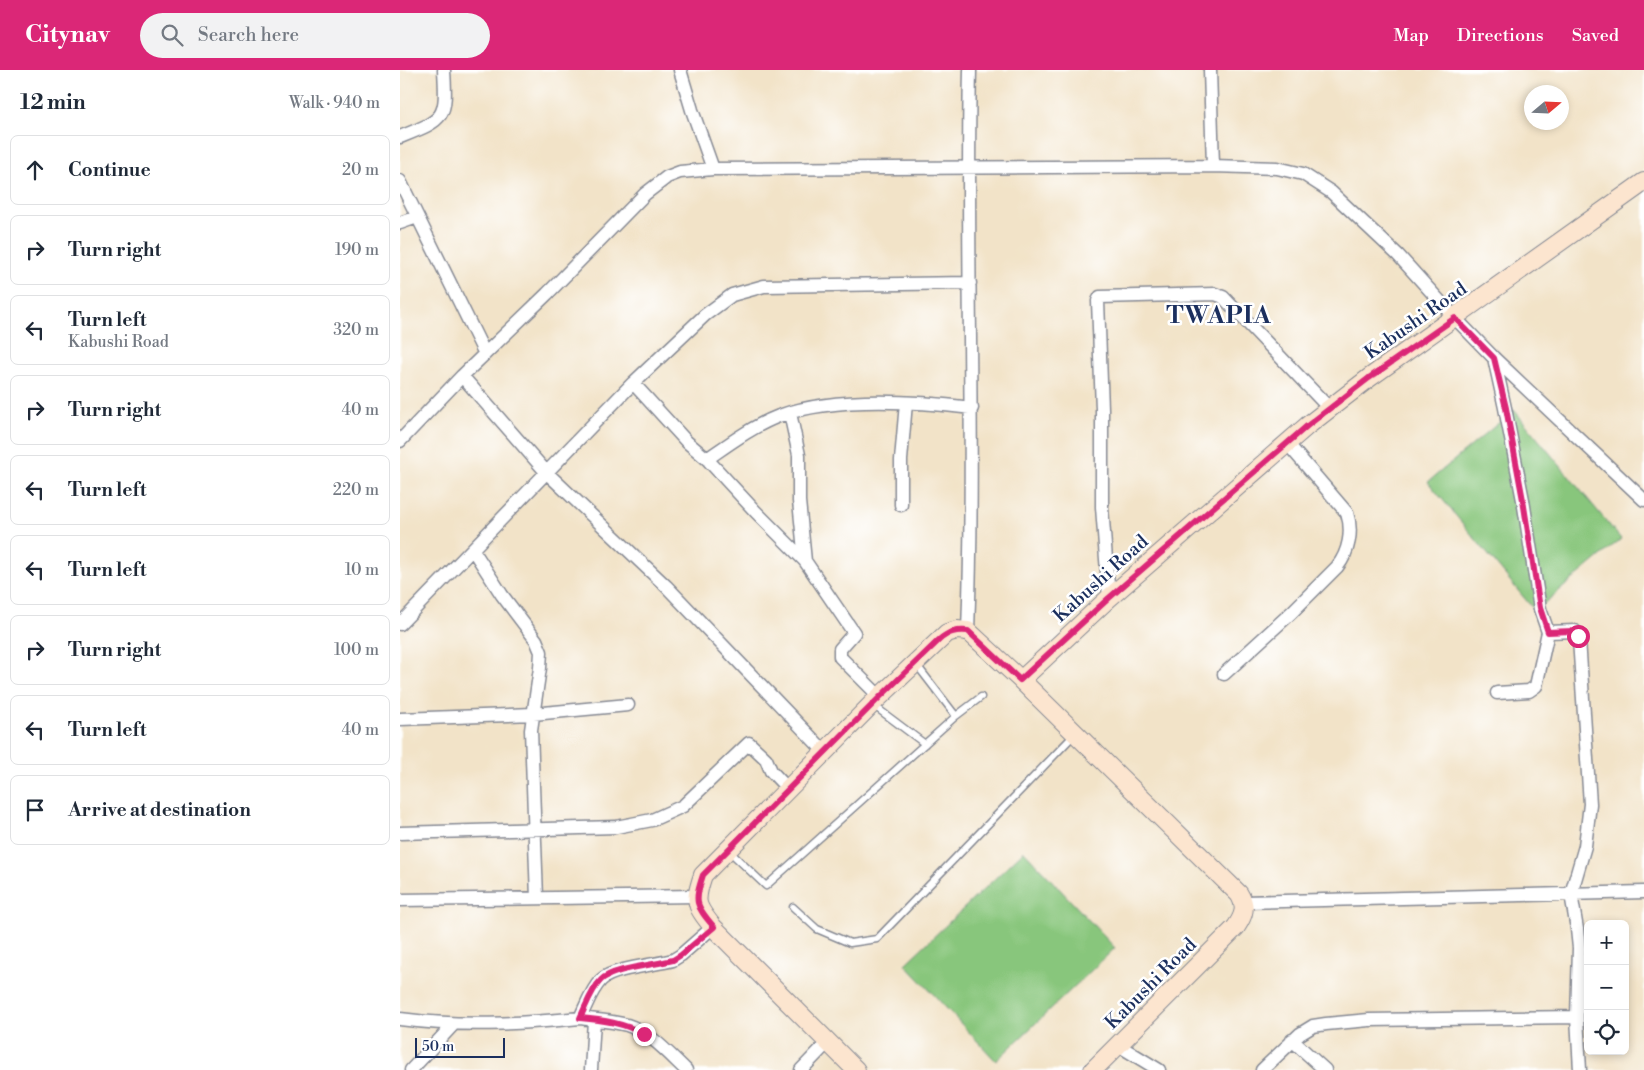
<!DOCTYPE html>
<meta charset="utf-8">
<style>
body{margin:0;font-family:"Libre Bodoni",serif;background:#f2f2f3;color:#1f2937}
.controls{position:absolute;right:15px;bottom:15px;display:grid;overflow:hidden;border-radius:8px;box-shadow:0 2px 8px #0003}
.controls button{width:45px;height:45px;display:grid;place-items:center;padding:0;border:0;border-bottom:1px solid #e0e1e3;background:#fff;color:#1f2937;font:25px sans-serif}
.compass{position:absolute;left:1124px;top:15px;width:45px;height:45px;border-radius:50%;background:#fff;box-shadow:0 2px 8px #0003;rotate:71deg}
.scale{position:absolute;left:15px;bottom:12px;width:90px;box-sizing:border-box;padding-left:5px;border:2px solid #1b2f5e;border-top:0;font-size:14px;line-height:18px;white-space:nowrap;color:#1b2f5e;-webkit-text-stroke:4px #fff;paint-order:stroke}
.stop{position:absolute;width:15px;height:15px;margin:-11px;border:4px solid #db2777;border-radius:50%;background:#fff}
.stop.end{background:#db2777;border-color:#fff;box-shadow:0 1px 5px #0008}
.list{margin:0;padding:0;list-style:none}
h2{display:flex;justify-content:space-between;align-items:center;height:65px;margin:0;padding:0 20px;font-size:21px}
h2 small{font-size:16px;font-weight:400;color:#747a83}
.list li{display:grid;grid-template-columns:32px 1fr auto;gap:15px;align-items:center;box-sizing:border-box;height:70px;margin:0 10px 10px;padding:0 10px;border:1px solid #e0e1e3;border-radius:8px}
.list b{display:block;font-size:19px;white-space:nowrap}
.list p{margin:0;font-size:16px;white-space:nowrap;color:#747a83}
.list em{font-size:16px;font-style:normal;color:#747a83}
.icon{flex:none;width:28px;height:28px;fill:none;stroke:currentColor;stroke-width:2;stroke-linecap:round;stroke-linejoin:round}
.map{position:relative;flex:none;width:1244px;height:1000px;overflow:hidden}
header{display:flex;align-items:center;gap:30px;box-sizing:border-box;height:70px;padding:0 25px;background:#db2777;color:#fff}
header strong{font-size:24px}
nav{display:flex;gap:28px;margin-inline-start:auto;font-size:18px}
.search{width:350px;height:45px;background:#f2f2f3;display:flex;align-items:center;gap:12px;box-sizing:border-box;padding:0 18px;border-radius:28px;color:#747a83;font-size:19px}
main{display:flex}
aside{flex:1;background:#fff}
.map>svg:first-child{display:block}
.grass{fill:#88c67c;stroke:#527a6d}
.lines{fill:none;stroke-linecap:round;stroke-linejoin:round}
.lane-casing{stroke:#868993;stroke-width:9}
.street-casing{stroke:#868993;stroke-width:15}
.secondary-casing{stroke:#868993;stroke-width:20}
.lane{stroke:#fff;stroke-width:6}
.street{stroke:#fff;stroke-width:12}
.secondary{stroke:#fce5cf;stroke-width:18}
.route{stroke:#db2777;stroke-width:6}
.labels{text-anchor:middle;stroke-width:5;stroke-linejoin:round;paint-order:stroke}
.street-label{font-size:19px;fill:#1b2f5e;stroke:#fff}
.district-label{font-size:24px;font-weight:bold;letter-spacing:1px;fill:#1b2f5e;stroke:#fff}
</style>
<header>
<strong>Citynav</strong>
<div class="search"><svg class="icon" aria-label="search" viewBox="0 0 24 24"><circle cx="10" cy="10" r="6"/><path d="M15 15l6 6"/></svg>Search here</div>
<nav><a>Map</a><a>Directions</a><a>Saved</a></nav>
</header>
<main>
<aside>
<h2>12 min<small>Walk · 940 m</small></h2>
<ul class="list">
<li><svg class="icon" aria-label="ahead" viewBox="0 0 24 24"><path d="M12 20V5M6 11l6-6 6 6"/></svg><div><b>Continue</b></div><em>20 m</em></li>
<li><svg class="icon" aria-label="right" viewBox="0 0 24 24"><path d="M7 20v-9h11M14 6l5 5-5 5"/></svg><div><b>Turn right</b></div><em>190 m</em></li>
<li><svg class="icon" aria-label="left" viewBox="0 0 24 24"><path d="M17 20v-9H6M10 6l-5 5 5 5"/></svg><div><b>Turn left</b><p>Kabushi Road</p></div><em>320 m</em></li>
<li><svg class="icon" aria-label="right" viewBox="0 0 24 24"><path d="M7 20v-9h11M14 6l5 5-5 5"/></svg><div><b>Turn right</b></div><em>40 m</em></li>
<li><svg class="icon" aria-label="left" viewBox="0 0 24 24"><path d="M17 20v-9H6M10 6l-5 5 5 5"/></svg><div><b>Turn left</b></div><em>220 m</em></li>
<li><svg class="icon" aria-label="left" viewBox="0 0 24 24"><path d="M17 20v-9H6M10 6l-5 5 5 5"/></svg><div><b>Turn left</b></div><em>10 m</em></li>
<li><svg class="icon" aria-label="right" viewBox="0 0 24 24"><path d="M7 20v-9h11M14 6l5 5-5 5"/></svg><div><b>Turn right</b></div><em>100 m</em></li>
<li><svg class="icon" aria-label="left" viewBox="0 0 24 24"><path d="M17 20v-9H6M10 6l-5 5 5 5"/></svg><div><b>Turn left</b></div><em>40 m</em></li>
<li><svg class="icon" aria-label="arrive" viewBox="0 0 24 24"><path d="M6 21V4h12l-3 4 3 4H6"/></svg><div><b>Arrive at destination</b></div></li>
</ul>
</aside>
<div class="map">
<svg width="1244" height="1000" viewBox="0 0 1244 1000">
<rect width="100%" height="100%" fill="#fff"/>
<filter id="ink" filterUnits="userSpaceOnUse"><feTurbulence type="fractalNoise" baseFrequency=".02" numOctaves="2"/><feDisplacementMap in="SourceGraphic" scale="10" xChannelSelector="R" yChannelSelector="G"/><feConvolveMatrix kernelMatrix="1 2 1 2 8 2 1 2 1" color-interpolation-filters="sRGB"/></filter>
<filter id="wash" filterUnits="userSpaceOnUse"><feTurbulence type="fractalNoise" baseFrequency=".0096" numOctaves="4" result="noise"/><feDisplacementMap in="SourceGraphic" scale="20" xChannelSelector="R" yChannelSelector="G"/><feGaussianBlur stdDeviation="1.12" result="paint"/><feColorMatrix in="noise" values="0 0 0 0 0 0 0 0 0 0 0 0 0 0 0 0 0 1.4 0 .05"/><feComposite in="paint" operator="in"/></filter>
<g filter="url(#wash)">
<rect width="100%" height="100%" fill="#f2e3c8"/>
<path class="grass" d="M1114 340 1221 469 1135 541 1028 412Z
M624 781 715 878 596 991 505 894Z"/>
</g>
<g filter="url(#ink)">
<g class="lines">
<g class="lane-casing">
<path id="lane" d="M516 594 556 646 581 627
M473 635 525 674
M328 780 366 816 556 646
M393 837 417 859 450 873 477 869 674 665"/>
</g>
<g class="street-casing">
<path id="street" d="M280 0 292 40 313 99
M810 0 813 96
M0 67C45 49 47 49 44 0
M0 111 85 284
M0 153 17 147
M1094 288 1105 338 1123 430 1140 539 1148 562 1136 616 1129 621 1097 623
M62 306 147 403 266 516 425 682
M233 313 287 372 307 389 356 442 405 491 454 563 440 579V587L480 627
M390 343 399 385V431L405 491
M0 371 62 306 147 224 245 124 267 107 280 102 313 99 813 96 877 98 903 104 931 122 998 185 1055 248 1094 288 1244 430
M307 389C330 373 353 356 379 346 434 326 514 331 572 338
M501 435V390L506 333
M73 480 102 525 136 570 141 582 140 598 131 660 137 828
M709 528 702 437V339L698 231 700 227 815 224 823 227 929 338
M0 554 233 313 305 245 332 225 364 216 570 213
M568 561C575 374 566 187 570 0
M1148 562 1175 561 1177 563 1179 569 1190 734 1185 776 1171 824 1177 859 1179 878 1177 947 1180 1000
M824 604 891 543 937 497C949 482 953 461 947 443L887 373
M0 649 133 644 228 635
M0 763 216 757 252 750 283 736 349 673 366 689 371 701 388 719
M0 830 297 826
M843 832 1244 822
M180 948C195 950 212 951 227 955 250 962 269 984 286 1000
M0 949C60 957 120 954 180 948 186 936 191 920 201 910 213 898 255 895 273 890L281 885 313 857
M892 970 925 1000
M718 975 759 1000
M11 1000 53 955
M191 1000 194 950
M401 1000 428 972
M862 1000 900 964 913 956 926 954 969 950 1177 947"/>
</g>
<g class="secondary-casing">
<path id="secondary" d="M456 1000 313 857C295 835 294 832 303 805L472 634 547 563 557 560 568 561 621 610
M693 1000 836 857C844 845 847 837 839 824L621 610 709 528 907 356 969 308 1244 112"/>
</g>
<use href="#lane" class="lane"/>
<use href="#street" class="street"/>
<use href="#secondary" class="secondary"/>
</g>
</g>
<g class="lines" filter="url(#ink)">
<path class="route" d="M244 964C223 953 204 950 180 948 186 936 191 920 201 910 213 898 255 895 273 890L281 885 314 857C295 835 294 832 303 805L480 627 539 570C548 562 555 560 568 561L620 610 709 528 907 356 969 308 1055 248 1094 288 1106 338 1123 430 1140 538 1148 562 1172 561 1177 563 1178 566"/>
</g>
<g class="labels">
<g class="street-label">
<text transform="translate(1015 250) rotate(-35)" y="7">Kabushi Road</text>
<text transform="translate(700 508) rotate(-42)" y="7">Kabushi Road</text>
<text transform="translate(750 913) rotate(-45)" y="7">Kabushi Road</text>
</g>
<g class="district-label">
<text x="819" y="253">TWAPIA</text>
</g>
</g>
</svg>
<div class="controls">
<button>+</button>
<button>−</button>
<button><svg class="icon" aria-label="locate" viewBox="0 0 24 24"><circle cx="12" cy="12" r="6"/><path d="M12 2v4M12 18v4M2 12h4M18 12h4"/></svg></button>
</div>
<svg class="compass" viewBox="-18 -18 36 36"><path d="M0-13l5 13h-10z" fill="#e53935"/><path d="M0 13l5-13h-10z" fill="#747a83"/></svg>
<div class="scale">50 m</div>
<div class="stop" style="left:1178px;top:566px"></div>
<div class="stop end" style="left:244px;top:964px"></div>
</div>
</main>
